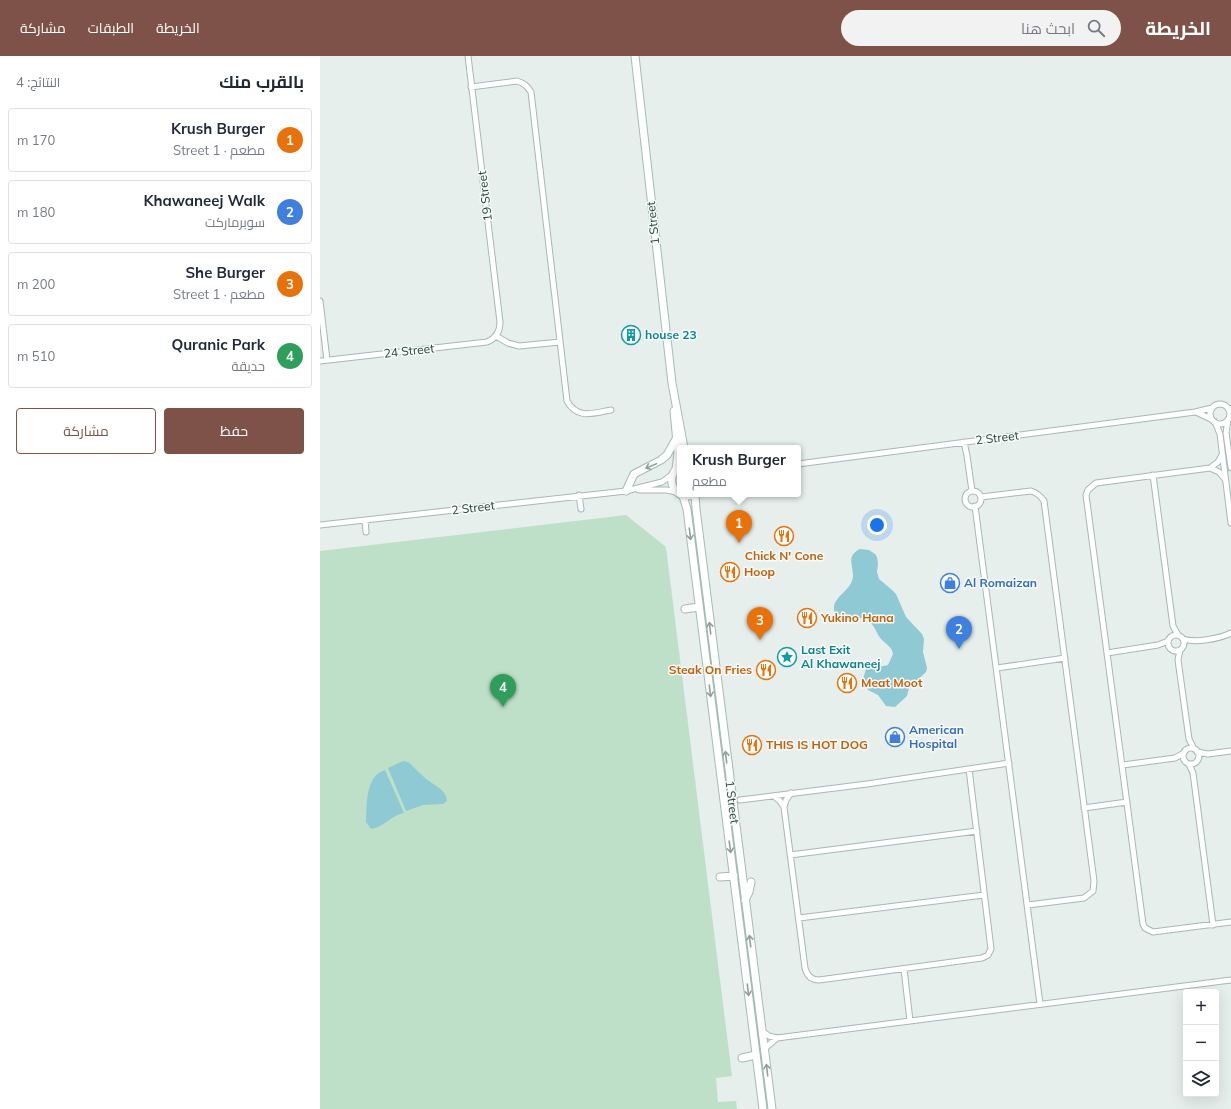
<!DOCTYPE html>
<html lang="ar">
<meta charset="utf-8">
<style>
body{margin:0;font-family:Mulish,Cairo,sans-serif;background:#f2f2f3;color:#1f2937;direction:rtl}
.controls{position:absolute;right:12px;bottom:12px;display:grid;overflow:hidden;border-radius:4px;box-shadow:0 4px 16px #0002}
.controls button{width:36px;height:36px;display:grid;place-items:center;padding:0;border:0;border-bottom:1px solid #e0e1e3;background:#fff;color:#1f2937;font:20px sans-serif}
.you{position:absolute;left:557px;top:469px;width:14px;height:14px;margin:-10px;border:3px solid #fff;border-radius:50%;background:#1a73e8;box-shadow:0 0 0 6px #1a73e833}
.badge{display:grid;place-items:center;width:26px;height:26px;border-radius:50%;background:#7f5249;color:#fff;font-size:13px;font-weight:700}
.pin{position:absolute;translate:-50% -33px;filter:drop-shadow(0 1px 2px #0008)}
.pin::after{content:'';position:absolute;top:21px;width:14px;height:12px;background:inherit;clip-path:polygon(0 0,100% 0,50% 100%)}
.popup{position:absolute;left:357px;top:389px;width:124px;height:52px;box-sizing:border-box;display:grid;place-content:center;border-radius:4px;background:#fff;filter:drop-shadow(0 1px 3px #0005);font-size:13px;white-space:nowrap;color:#747a83}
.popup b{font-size:15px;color:#1f2937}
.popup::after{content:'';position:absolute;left:50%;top:100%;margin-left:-8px;border:8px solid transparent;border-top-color:#fff}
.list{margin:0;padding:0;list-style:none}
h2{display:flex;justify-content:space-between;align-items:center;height:52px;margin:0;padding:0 16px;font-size:17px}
h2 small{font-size:13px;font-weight:400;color:#747a83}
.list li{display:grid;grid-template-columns:26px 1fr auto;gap:12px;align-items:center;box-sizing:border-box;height:64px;margin:0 8px 8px;padding:0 8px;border:1px solid #e0e1e3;border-radius:4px}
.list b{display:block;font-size:15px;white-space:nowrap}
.list p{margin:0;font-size:13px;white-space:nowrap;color:#747a83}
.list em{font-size:13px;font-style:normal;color:#747a83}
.actions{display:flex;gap:8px;padding:12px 16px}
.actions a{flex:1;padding:9px 0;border:1px solid #7f5249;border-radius:4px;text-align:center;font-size:14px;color:#7f5249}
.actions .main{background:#7f5249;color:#fff}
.icon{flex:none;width:22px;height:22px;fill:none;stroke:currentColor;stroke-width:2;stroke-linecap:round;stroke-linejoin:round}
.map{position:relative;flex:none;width:911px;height:1053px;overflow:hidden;direction:ltr}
header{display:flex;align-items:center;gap:24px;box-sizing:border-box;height:56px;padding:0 20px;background:#7f5249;color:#fff}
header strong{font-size:19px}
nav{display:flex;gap:22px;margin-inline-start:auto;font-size:14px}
.search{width:280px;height:36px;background:#f2f2f3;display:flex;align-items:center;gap:10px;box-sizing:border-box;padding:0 14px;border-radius:22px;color:#747a83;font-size:15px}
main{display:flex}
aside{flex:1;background:#fff}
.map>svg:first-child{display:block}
.green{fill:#bfe0c8}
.water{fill:#8ec9d4}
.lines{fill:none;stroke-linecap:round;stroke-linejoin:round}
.street-casing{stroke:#a8b8b2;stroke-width:7}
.secondary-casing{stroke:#a4bbb3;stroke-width:9}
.street{stroke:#fff;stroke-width:5}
.secondary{stroke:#fff;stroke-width:7}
.oneway{stroke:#92a09c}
.labels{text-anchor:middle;stroke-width:3;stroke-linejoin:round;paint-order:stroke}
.street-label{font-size:12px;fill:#24423a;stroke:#f7fbf9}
.culture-label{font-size:12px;font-weight:bold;fill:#0d838f;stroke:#f7fbf9;text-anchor:start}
.food-label{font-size:12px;font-weight:bold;fill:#c56008;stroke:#f7fbf9;text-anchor:start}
.shop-label{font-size:12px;font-weight:bold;fill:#366cbe;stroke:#f7fbf9;text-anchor:start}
</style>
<header>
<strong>الخريطة</strong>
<div class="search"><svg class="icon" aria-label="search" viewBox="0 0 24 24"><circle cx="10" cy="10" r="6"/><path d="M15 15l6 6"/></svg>ابحث هنا</div>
<nav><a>الخريطة</a><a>الطبقات</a><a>مشاركة</a></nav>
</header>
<main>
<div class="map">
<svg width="911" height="1053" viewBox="0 0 911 1053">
<rect width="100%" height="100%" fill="#e6efeb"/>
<path class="green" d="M306 459 346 491 412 1020 396 1022 398 1046 416 1045 417 1053H0V495Z"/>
<path class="water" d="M540 493 549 494 555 498 557 501 558 508 557 516 559 523 572 534 576 538 586 561 602 578 604 583 603 596 607 612 606 616 589 632 587 640 575 651 566 650 558 639 548 634 543 623 546 613C553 609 560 612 568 609L573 598C572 591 567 589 562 584 556 578 556 570 548 565 536 556 516 571 514 553 513 540 532 535 533 520 533 508 526 500 540 493Z
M83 705 88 706C93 710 98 716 104 721 112 729 126 732 127 745L123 748 103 749 86 755 68 712Z
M65 714 84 757C71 759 63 772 51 773L46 766C47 749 45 720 65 714Z"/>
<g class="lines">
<g class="street-casing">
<path id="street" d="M151 31 197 25C204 27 207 30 211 36L247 345C258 364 273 357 291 354
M0 245 7 304
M176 280 188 287 199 290 240 286
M0 305 167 286C177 282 180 275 180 266L148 0
M890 358a10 10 0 1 1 20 0a10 10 0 1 1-20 0Z
M876 356 891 363
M908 364 906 377 911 412
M895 366 900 378 911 467
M644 386 647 400 652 435
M902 399 898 406 890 412 776 427 768 434 766 439 823 868 825 872 833 876 911 866
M478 408 875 356 892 352
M890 412 899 416 905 423
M833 419 853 570 858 579
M319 434H347L356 436
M645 443a8 8 0 1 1 16 0a8 8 0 1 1-16 0Z
M259 439 261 453
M661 441 711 435C717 437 720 439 724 445L774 825 773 835 764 842 708 849
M655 450 720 948
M45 464 46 476
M0 469 306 435 342 426 353 418
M848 587a8 8 0 1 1 16 0a8 8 0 1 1-16 0Z
M863 583C875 587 899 583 911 577
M860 594 858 604 869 683 874 693
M787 597 838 589 848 585
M677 612 745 602
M863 700a8 8 0 1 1 16 0a8 8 0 1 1-16 0Z
M877 696 888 698 911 695
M869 708 873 717 893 869
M803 709 855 702 864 697
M471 737 466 744 464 751 485 912C487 920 492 924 499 924L662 902 668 899 671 893 649 713
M454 740 460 745 464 751
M420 744 547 728 689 707
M764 752 807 746
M470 799 657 775
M479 862 664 839
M584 913 590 965
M442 975 449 980 457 982 911 924
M444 993 457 982"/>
</g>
<g class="secondary-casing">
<path id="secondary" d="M315 0 352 327 364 392
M354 355 358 397 356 413
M360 410C342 422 356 447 375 438L376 453 452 1053
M306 435 314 418 341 404 347 399 356 383
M363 440 367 453 443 1053
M365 553 379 551
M400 821 414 820
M425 844 429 836 431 826
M422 1002 436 999"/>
</g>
<use href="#street" class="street"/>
<use href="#secondary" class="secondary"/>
</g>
<defs><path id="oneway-shaft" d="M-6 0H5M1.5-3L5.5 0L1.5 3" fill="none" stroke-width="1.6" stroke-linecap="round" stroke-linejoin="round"/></defs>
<g class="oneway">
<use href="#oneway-shaft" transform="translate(331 410) rotate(157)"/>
<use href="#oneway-shaft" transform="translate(370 478) rotate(83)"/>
<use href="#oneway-shaft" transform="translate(390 572) rotate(-97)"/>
<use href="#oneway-shaft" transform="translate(390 635) rotate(83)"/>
<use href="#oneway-shaft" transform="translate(406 701) rotate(-97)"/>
<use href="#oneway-shaft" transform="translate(410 791) rotate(82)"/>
<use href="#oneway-shaft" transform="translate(430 885) rotate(-97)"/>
<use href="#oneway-shaft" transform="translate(428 934) rotate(83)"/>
<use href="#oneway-shaft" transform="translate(447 1014) rotate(-97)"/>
</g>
<defs>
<g id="building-ring" transform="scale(1)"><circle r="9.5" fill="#f7fbf9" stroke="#0f9aa8" stroke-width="1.5"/><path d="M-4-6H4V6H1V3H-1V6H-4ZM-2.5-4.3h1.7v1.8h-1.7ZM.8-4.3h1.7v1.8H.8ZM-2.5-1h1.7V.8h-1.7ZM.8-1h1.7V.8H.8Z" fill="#0f9aa8"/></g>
<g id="restaurant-ring" transform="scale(1)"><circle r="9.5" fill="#f7fbf9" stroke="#e8710a" stroke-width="1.5"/><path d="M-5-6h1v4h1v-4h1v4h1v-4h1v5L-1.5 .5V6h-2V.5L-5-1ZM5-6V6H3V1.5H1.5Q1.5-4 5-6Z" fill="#e8710a"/></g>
<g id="shop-ring" transform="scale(1)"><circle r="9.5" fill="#f7fbf9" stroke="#3f7fe0" stroke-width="1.5"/><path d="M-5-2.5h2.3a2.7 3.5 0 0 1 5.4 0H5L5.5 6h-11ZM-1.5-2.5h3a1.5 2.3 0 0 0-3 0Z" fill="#3f7fe0"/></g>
<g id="sight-ring" transform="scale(1)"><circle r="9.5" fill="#f7fbf9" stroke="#0f9aa8" stroke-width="1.5"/><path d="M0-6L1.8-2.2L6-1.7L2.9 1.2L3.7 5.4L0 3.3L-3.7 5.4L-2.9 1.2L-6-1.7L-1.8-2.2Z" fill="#0f9aa8"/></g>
</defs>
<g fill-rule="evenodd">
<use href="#building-ring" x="311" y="279"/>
<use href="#restaurant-ring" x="464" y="480"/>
<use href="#restaurant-ring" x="410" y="516"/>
<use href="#shop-ring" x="630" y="527"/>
<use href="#restaurant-ring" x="487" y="562"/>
<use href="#sight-ring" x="467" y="601"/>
<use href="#restaurant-ring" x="446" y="614"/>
<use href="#restaurant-ring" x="527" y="627"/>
<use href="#shop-ring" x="575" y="681"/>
<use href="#restaurant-ring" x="432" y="689"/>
</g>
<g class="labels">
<g class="street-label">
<text transform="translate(165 140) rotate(-97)" y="4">19 Street</text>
<text transform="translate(333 167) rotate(-96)" y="4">1 Street</text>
<text transform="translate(89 295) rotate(-6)" y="4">24 Street</text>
<text transform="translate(677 382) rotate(-7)" y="4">2 Street</text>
<text transform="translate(153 452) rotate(-7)" y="4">2 Street</text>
<text transform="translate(412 746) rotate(83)" y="4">1 Street</text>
</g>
<g class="culture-label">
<text x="325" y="283">house 23</text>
<text x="481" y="598">Last Exit<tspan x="481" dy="14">Al Khawaneej</tspan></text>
</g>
<g class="food-label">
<text x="464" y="504" text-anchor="middle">Chick N' Cone</text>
<text x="424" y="520">Hoop</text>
<text x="501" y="566">Yukino Hana</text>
<text x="432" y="618" text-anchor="end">Steak On Fries</text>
<text x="541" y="631">Meat Moot</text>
<text x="446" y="693">THIS IS HOT DOG</text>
</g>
<g class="shop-label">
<text x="644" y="531">Al Romaizan</text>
<text x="589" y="678">American<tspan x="589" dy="14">Hospital</tspan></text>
</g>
</g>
</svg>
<div class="controls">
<button>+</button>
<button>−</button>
<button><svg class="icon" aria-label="layers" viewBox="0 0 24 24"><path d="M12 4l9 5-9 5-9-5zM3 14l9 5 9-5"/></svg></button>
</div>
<div class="you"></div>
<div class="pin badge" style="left:419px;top:487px;background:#e8710a">1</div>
<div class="popup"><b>Krush Burger</b>مطعم</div>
<div class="pin badge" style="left:639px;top:593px;background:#3f7fe0">2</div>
<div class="pin badge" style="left:440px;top:584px;background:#e8710a">3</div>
<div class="pin badge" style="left:183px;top:651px;background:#2e9e5b">4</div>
</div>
<aside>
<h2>بالقرب منك<small>النتائج: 4</small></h2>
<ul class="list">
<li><span class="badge" style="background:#e8710a">1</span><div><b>Krush Burger</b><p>مطعم · 1 Street</p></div><em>170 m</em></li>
<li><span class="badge" style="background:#3f7fe0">2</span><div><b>Khawaneej Walk</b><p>سوبرماركت</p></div><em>180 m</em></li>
<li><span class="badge" style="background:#e8710a">3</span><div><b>She Burger</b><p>مطعم · 1 Street</p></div><em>200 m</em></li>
<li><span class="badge" style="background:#2e9e5b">4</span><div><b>Quranic Park</b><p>حديقة</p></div><em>510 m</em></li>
</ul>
<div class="actions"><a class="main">حفظ</a><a>مشاركة</a></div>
</aside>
</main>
